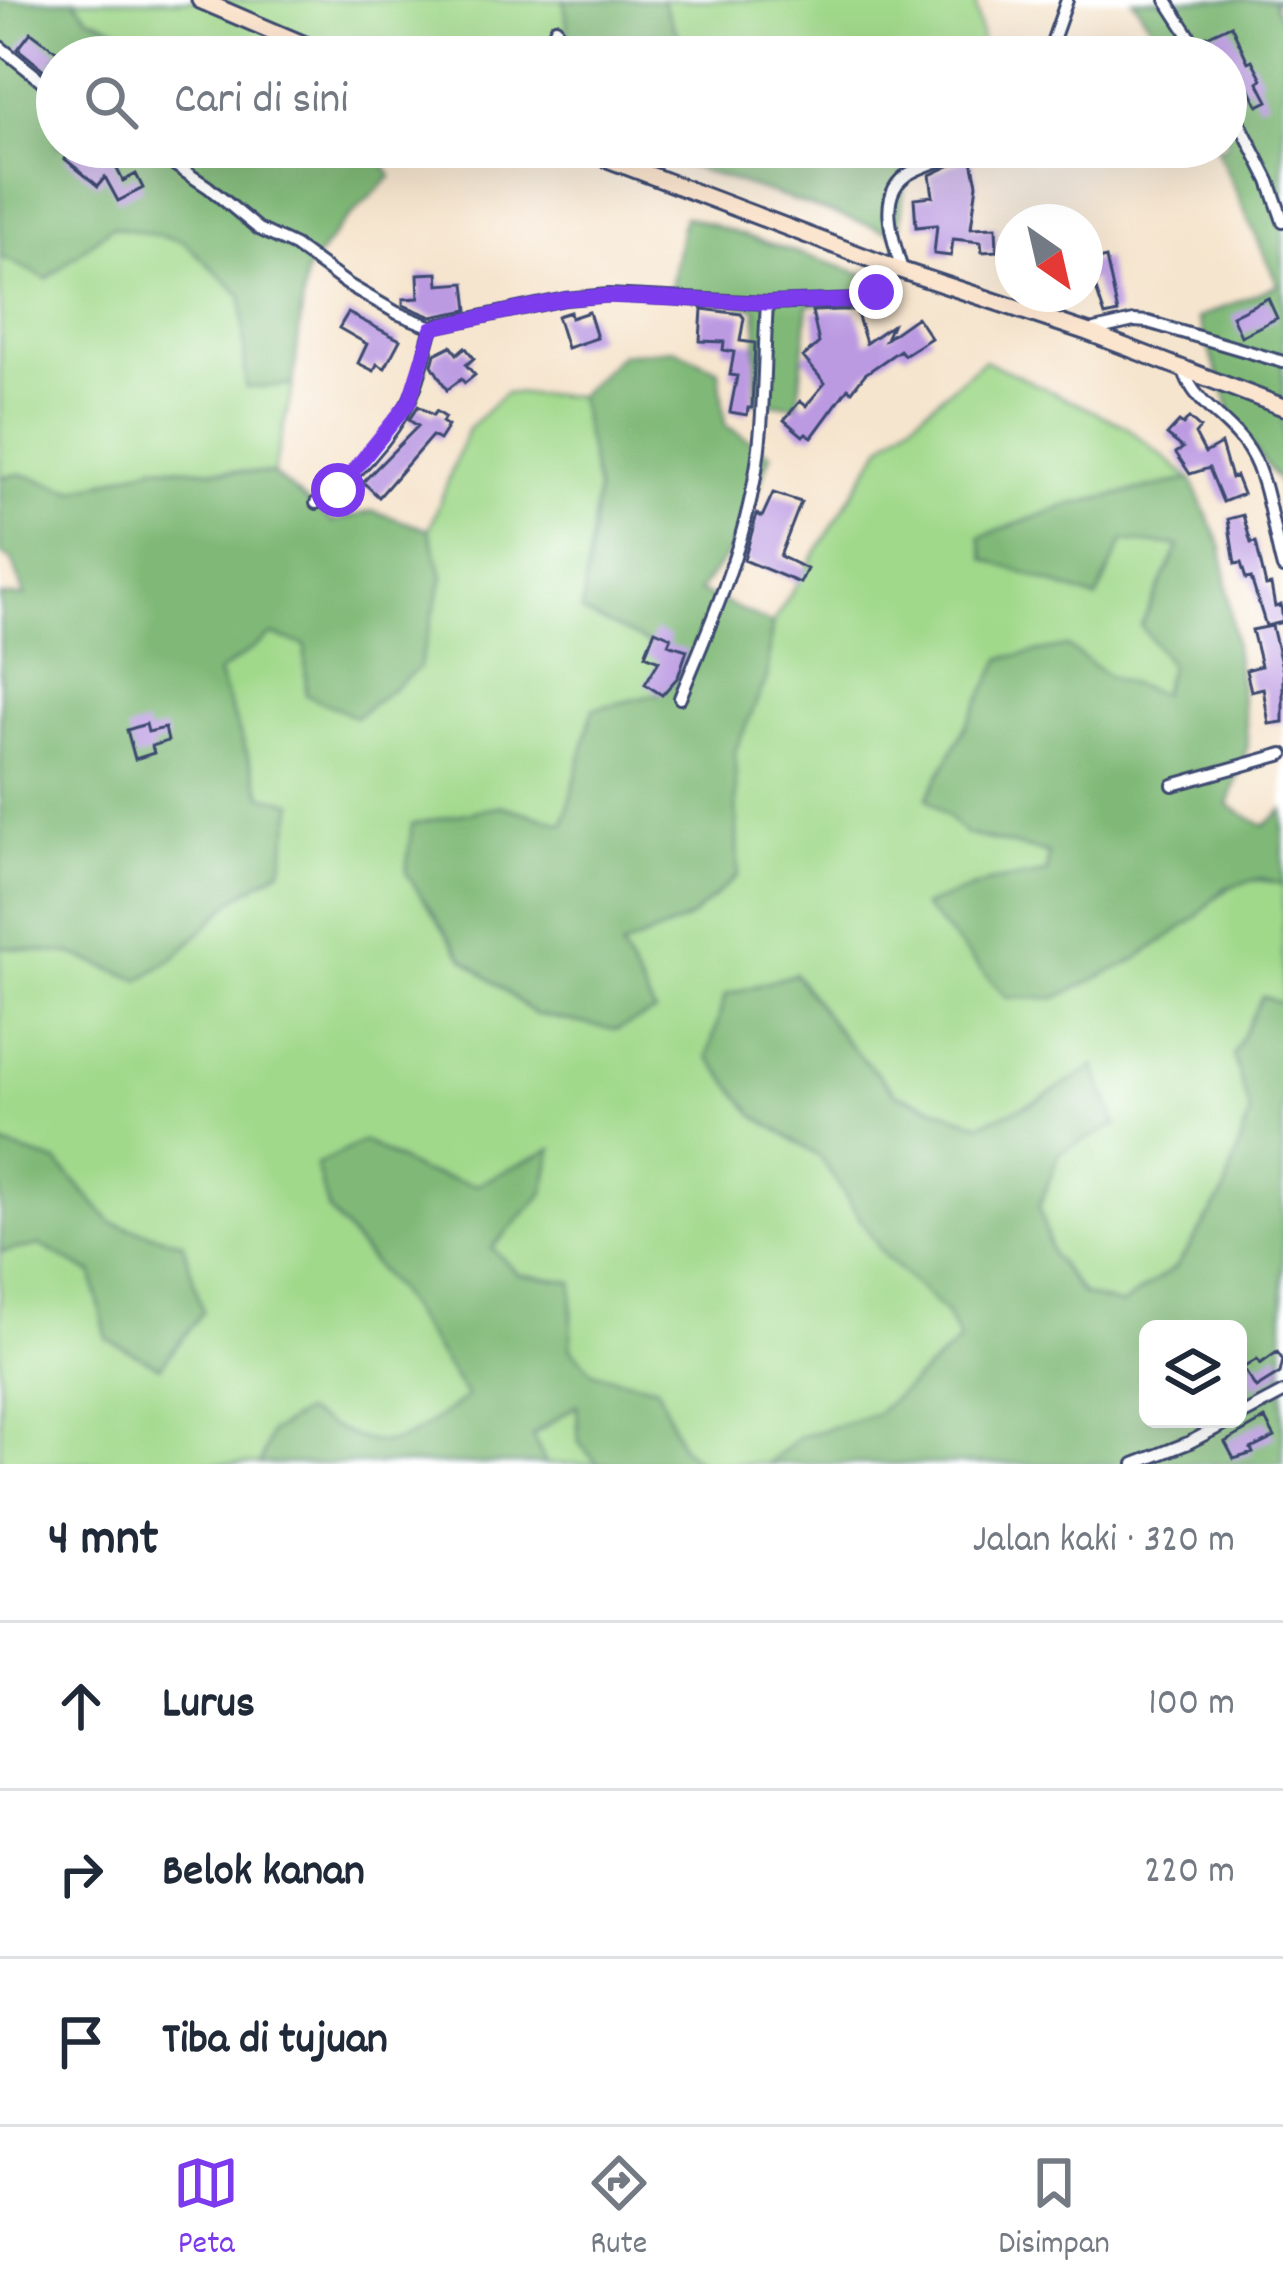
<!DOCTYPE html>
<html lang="id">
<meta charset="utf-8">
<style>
body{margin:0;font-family:Dekko,sans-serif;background:#f6f6f7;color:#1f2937}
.controls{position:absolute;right:36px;bottom:36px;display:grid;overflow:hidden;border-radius:18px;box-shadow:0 12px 48px #0002}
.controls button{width:108px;height:108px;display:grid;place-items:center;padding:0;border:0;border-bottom:3px solid #e0e1e3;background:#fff;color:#1f2937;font:60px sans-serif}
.compass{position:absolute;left:995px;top:204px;width:108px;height:108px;border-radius:50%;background:#fff;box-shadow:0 12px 48px #0002;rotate:146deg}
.stop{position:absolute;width:36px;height:36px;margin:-27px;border:9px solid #7c3aed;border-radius:50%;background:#fff}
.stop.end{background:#7c3aed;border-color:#fff;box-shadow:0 3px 12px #0008}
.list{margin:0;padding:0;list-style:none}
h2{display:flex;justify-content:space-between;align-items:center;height:156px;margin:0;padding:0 48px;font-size:51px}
h2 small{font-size:39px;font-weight:400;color:#747a83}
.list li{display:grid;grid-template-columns:78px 1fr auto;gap:36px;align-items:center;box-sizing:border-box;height:168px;padding:0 48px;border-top:3px solid #e0e1e3}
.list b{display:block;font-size:45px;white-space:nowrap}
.list em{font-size:39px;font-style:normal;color:#747a83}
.icon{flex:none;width:66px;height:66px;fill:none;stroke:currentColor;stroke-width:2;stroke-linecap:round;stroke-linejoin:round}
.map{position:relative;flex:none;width:1283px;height:1464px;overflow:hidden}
.search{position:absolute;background:#fff;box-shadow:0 12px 48px #0002;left:36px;right:36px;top:36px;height:132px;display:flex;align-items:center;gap:30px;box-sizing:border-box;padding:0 42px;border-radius:66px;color:#747a83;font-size:45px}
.sheet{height:660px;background:#fff}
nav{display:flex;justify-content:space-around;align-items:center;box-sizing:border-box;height:168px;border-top:3px solid #e0e1e3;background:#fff;font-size:33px;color:#747a83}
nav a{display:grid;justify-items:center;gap:6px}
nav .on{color:#7c3aed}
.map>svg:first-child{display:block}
.green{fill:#a1d98b;stroke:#5e8474;stroke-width:3}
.forest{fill:#80b977;stroke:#4e746a;stroke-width:3;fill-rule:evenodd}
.building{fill:#bb9ae2}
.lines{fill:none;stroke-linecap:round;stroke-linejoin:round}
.minor-casing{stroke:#3c4a6f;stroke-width:16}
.secondary-casing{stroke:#3c4a6f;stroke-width:21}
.minor{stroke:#fff;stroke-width:10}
.secondary{stroke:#fbe5cf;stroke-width:15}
.route{stroke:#7c3aed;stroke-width:15}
</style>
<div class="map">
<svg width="1283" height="1464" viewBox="0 0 1283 1464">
<rect width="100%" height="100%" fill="#fff"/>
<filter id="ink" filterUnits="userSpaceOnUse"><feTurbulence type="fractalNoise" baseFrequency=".00833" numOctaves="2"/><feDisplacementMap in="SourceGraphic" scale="24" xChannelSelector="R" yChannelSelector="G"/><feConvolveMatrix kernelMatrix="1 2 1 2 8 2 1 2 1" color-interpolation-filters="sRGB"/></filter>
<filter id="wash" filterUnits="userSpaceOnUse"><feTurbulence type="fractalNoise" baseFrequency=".004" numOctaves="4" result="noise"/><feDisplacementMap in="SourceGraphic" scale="48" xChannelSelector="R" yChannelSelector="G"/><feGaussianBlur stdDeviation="2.7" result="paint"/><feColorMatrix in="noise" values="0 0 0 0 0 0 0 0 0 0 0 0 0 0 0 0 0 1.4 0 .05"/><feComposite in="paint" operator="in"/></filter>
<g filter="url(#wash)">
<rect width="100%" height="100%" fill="#f6e5ce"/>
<path class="green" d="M74 0H564L571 57H186L87 17Z
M662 0H975L983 47 972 57H693L674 28Z
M112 226 183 241 242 296 246 388 293 385 273 474 154 466 75 491 21 474 0 477V256L47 278Z
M984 360 1125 426 1191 479 1069 505 1123 541 1179 545 1170 664 1161 695 1109 677 1067 646 966 834 1048 853 1047 874 989 882 924 907 1196 918C1223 889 1241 871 1283 885V1004L1262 996 1234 1055 1250 1113 1224 1193 1177 1266 1121 1306 1083 1294 1052 1255 1039 1206 1093 1068 1037 1101 981 1124 897 1094 843 1038 795 974 754 1115 821 1158 883 1254 945 1312 960 1341 876 1414 800 1437 767 1464H700L681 1446 657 1387 594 1373 571 1349 572 1282 518 1274 492 1248 544 1193 476 1185 421 1172 364 1141 329 1211 396 1290 467 1397 406 1441 360 1443 271 1432 260 1464H0V1252L40 1245 92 1274 107 1339 183 1243 112 1223 57 1162 0 1144V947L71 954 140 980 175 957 233 900 281 870 263 796 218 673 272 634 306 645 307 695 357 716 419 667 443 577 429 530 468 429 505 393 578 396 597 489 582 612 684 659 659 694 593 709 564 824 502 806 655 1013 620 947 690 918 738 875 735 751 766 678 772 624 882 446Z
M577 1405 579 1443 598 1464H546L532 1436Z"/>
<path class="forest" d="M0 0H74L88 17 186 57H57V147H374L391 177 341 225 306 272 293 385 246 388 242 296 183 241 112 226 47 279 0 256Z
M564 0H662L674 28 693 57H571Z
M1133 0H1283L1273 3 1283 24V499L1279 482 1234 420 1198 318 1278 285 1216 147H1226V57H1173Z
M630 147H896L904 186 899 235Z
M684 216 866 275 858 302 808 305 798 405 756 403 757 308 670 293Z
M674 349 719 370 725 425 771 454 739 539 699 591 772 624 767 678 735 751 738 875 690 918 621 948 655 1012 616 1030 534 1014 463 958 406 873 412 824 502 806 564 824 593 709 659 694 684 660 582 612 597 490 578 396 621 354Z
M154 466 273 474 332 522 373 511 429 530 443 577 419 668 356 717 306 695 305 645 272 635 218 673 262 795 294 803 281 869 233 900 175 957 140 980 71 954 0 947V596H25L12 560 0 554V477L21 474 75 491Z
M1191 479 1222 548 1248 745 1228 805 1264 826 1283 810V885L1262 878 1224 888 1196 918 1135 960 1056 998H1007L923 906 989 882 1047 873 1048 853 966 834 927 798 1002 658 1067 646 1109 677 1161 694 1170 665 1141 626 1179 546 1123 541 1096 599 985 559 980 537 1069 505Z
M795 974 843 1038 896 1094 980 1124 1037 1101 1094 1067 1117 1125 1060 1152 1039 1206 1052 1255 1082 1294 1121 1305 1177 1266 1224 1193 1250 1113 1233 1055 1262 996 1283 1004V1464H767L799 1437 876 1414 960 1341 945 1312 883 1254 821 1158 754 1115 708 1056 725 995ZM1148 1329H1238V1419H1148Z
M364 1141 421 1172 476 1185 552 1149 544 1193 492 1248 518 1274 573 1282 571 1349 594 1373 657 1387 681 1446 700 1464H598L579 1443 577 1405 532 1435 546 1464H260L271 1432 304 1412C387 1457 392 1452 467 1397L396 1290 329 1211 316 1165Z
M0 1144 57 1162 112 1223 183 1243 203 1312 160 1367 107 1339 92 1273 40 1245 0 1252Z"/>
<g id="blocks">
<path class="building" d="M1231 25 1248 62 1252 60 1262 79 1258 82 1268 101 1258 106 1249 87 1243 90 1226 57H1214L1205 37Z
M31 32 58 52 45 71 18 49Z
M75 147H90L101 155 107 147H116L122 151 114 163 123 181 136 174 143 188 118 201 105 177 98 186 65 159Z
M971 156 977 184 971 228 996 227 997 251 982 252 981 242 953 239 951 256 934 254 937 225 916 227 914 198 933 196 930 175Z
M1106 258 1118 313 1105 316 1093 280 1085 282V263Z
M438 273 439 285 465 283 468 310 432 317 403 305V299L419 298 418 274Z
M1268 298 1277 318 1241 336 1232 316Z
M702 309 741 314 744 318 740 341 755 343 752 408H748L747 415 730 412 737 376 730 375 734 352 723 350 724 342 700 341Z
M839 310H856L866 343 892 325 886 339 917 317 931 338 904 355 900 350 865 374 852 391 848 388 812 437 806 433 803 436 784 420 800 401 806 406 825 383 803 357 819 343 812 311Z
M570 312 571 318 589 312 597 338 567 348 557 316Z
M348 313 400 340 385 368 377 364 374 371 358 363 367 344 339 328Z
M451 346 457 354 465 347 474 358 466 365 475 375 465 383 461 379 447 390 432 365 435 354Z
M418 406 433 415 436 411 445 417 442 422 448 426 439 440 432 436 379 497 363 482 418 426 409 420Z
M1189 418 1200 428 1195 434 1205 453 1221 444 1231 478 1236 476 1243 494 1223 502 1209 468 1190 474 1176 453 1183 448 1167 435 1179 422 1183 425Z
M773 493 801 502 780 556 807 569 800 583 744 560 757 514 762 517Z
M1243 515 1251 543 1256 542 1266 586 1271 585 1275 607 1281 605 1283 622 1266 626 1251 578 1246 579 1241 563 1235 564 1228 519Z
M1272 626 1283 672V722L1269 724 1263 688 1251 691 1246 670 1261 666 1252 630Z
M655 630 671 637 668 644 687 650 678 677 662 695 645 684 659 661 645 655Z
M146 724 148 732 165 728 168 741 152 746 154 753 135 759 127 730Z
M1277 1352 1283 1360 1280 1373 1256 1388 1243 1368 1257 1359 1260 1364Z
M1265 1419 1275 1437 1251 1449 1253 1453 1234 1459 1225 1442Z"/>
</g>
</g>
<g filter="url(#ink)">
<use href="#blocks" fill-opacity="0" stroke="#3c4a6f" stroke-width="3"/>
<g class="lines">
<g class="minor-casing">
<path id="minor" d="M1166 0 1203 57
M0 47 57 93
M543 57 556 28
M1047 57 1067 0
M1226 96 1269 181 1283 221
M148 147 208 187 259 229 295 246 347 284 397 313 432 327 565 299 608 295 767 303 860 300 876 291 897 269
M902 270C893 240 875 192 910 173 928 163 946 161 962 147
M1090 331 1134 321 1148 322 1283 362
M1184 371C1196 407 1230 419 1249 450 1268 479 1273 534 1283 568
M316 503C351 483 392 436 410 399 421 377 425 351 432 327
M680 698C707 632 736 567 751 497 765 434 763 368 767 303
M1173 785 1283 754
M1238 1417 1283 1393
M1134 1464 1188 1443 1234 1419"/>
</g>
<g class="secondary-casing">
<path id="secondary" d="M200 0 333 57
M576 147 897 269 1087 332 1283 407"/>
</g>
<use href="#minor" class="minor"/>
<use href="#secondary" class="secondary"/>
</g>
</g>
<g class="lines" filter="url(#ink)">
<path class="route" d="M338 490 409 402 432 328 565 299 608 296 767 303 860 300 876 292"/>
</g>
</svg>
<div class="controls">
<button><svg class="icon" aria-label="layers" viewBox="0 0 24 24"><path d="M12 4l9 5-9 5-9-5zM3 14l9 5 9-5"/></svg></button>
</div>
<svg class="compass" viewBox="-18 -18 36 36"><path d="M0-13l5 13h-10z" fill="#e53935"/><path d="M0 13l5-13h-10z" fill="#747a83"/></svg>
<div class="stop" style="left:338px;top:490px"></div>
<div class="stop end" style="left:876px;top:292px"></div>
<div class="search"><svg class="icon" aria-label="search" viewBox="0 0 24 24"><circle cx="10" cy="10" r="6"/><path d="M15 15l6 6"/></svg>Cari di sini</div>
</div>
<section class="sheet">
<h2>4 mnt<small>Jalan kaki · 320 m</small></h2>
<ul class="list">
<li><svg class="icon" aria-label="ahead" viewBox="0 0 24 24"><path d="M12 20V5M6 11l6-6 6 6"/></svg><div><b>Lurus</b></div><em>100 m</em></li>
<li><svg class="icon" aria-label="right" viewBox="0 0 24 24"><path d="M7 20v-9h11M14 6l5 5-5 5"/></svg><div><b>Belok kanan</b></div><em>220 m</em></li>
<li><svg class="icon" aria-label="arrive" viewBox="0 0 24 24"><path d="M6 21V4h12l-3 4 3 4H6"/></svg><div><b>Tiba di tujuan</b></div></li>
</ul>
</section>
<nav>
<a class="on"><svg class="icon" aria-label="map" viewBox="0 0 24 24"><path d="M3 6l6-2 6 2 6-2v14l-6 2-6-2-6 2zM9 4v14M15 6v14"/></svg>Peta</a>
<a><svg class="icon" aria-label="directions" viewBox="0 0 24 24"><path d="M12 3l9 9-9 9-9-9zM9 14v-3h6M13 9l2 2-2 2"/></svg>Rute</a>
<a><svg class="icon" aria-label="saved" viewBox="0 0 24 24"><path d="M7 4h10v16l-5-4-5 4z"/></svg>Disimpan</a>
</nav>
